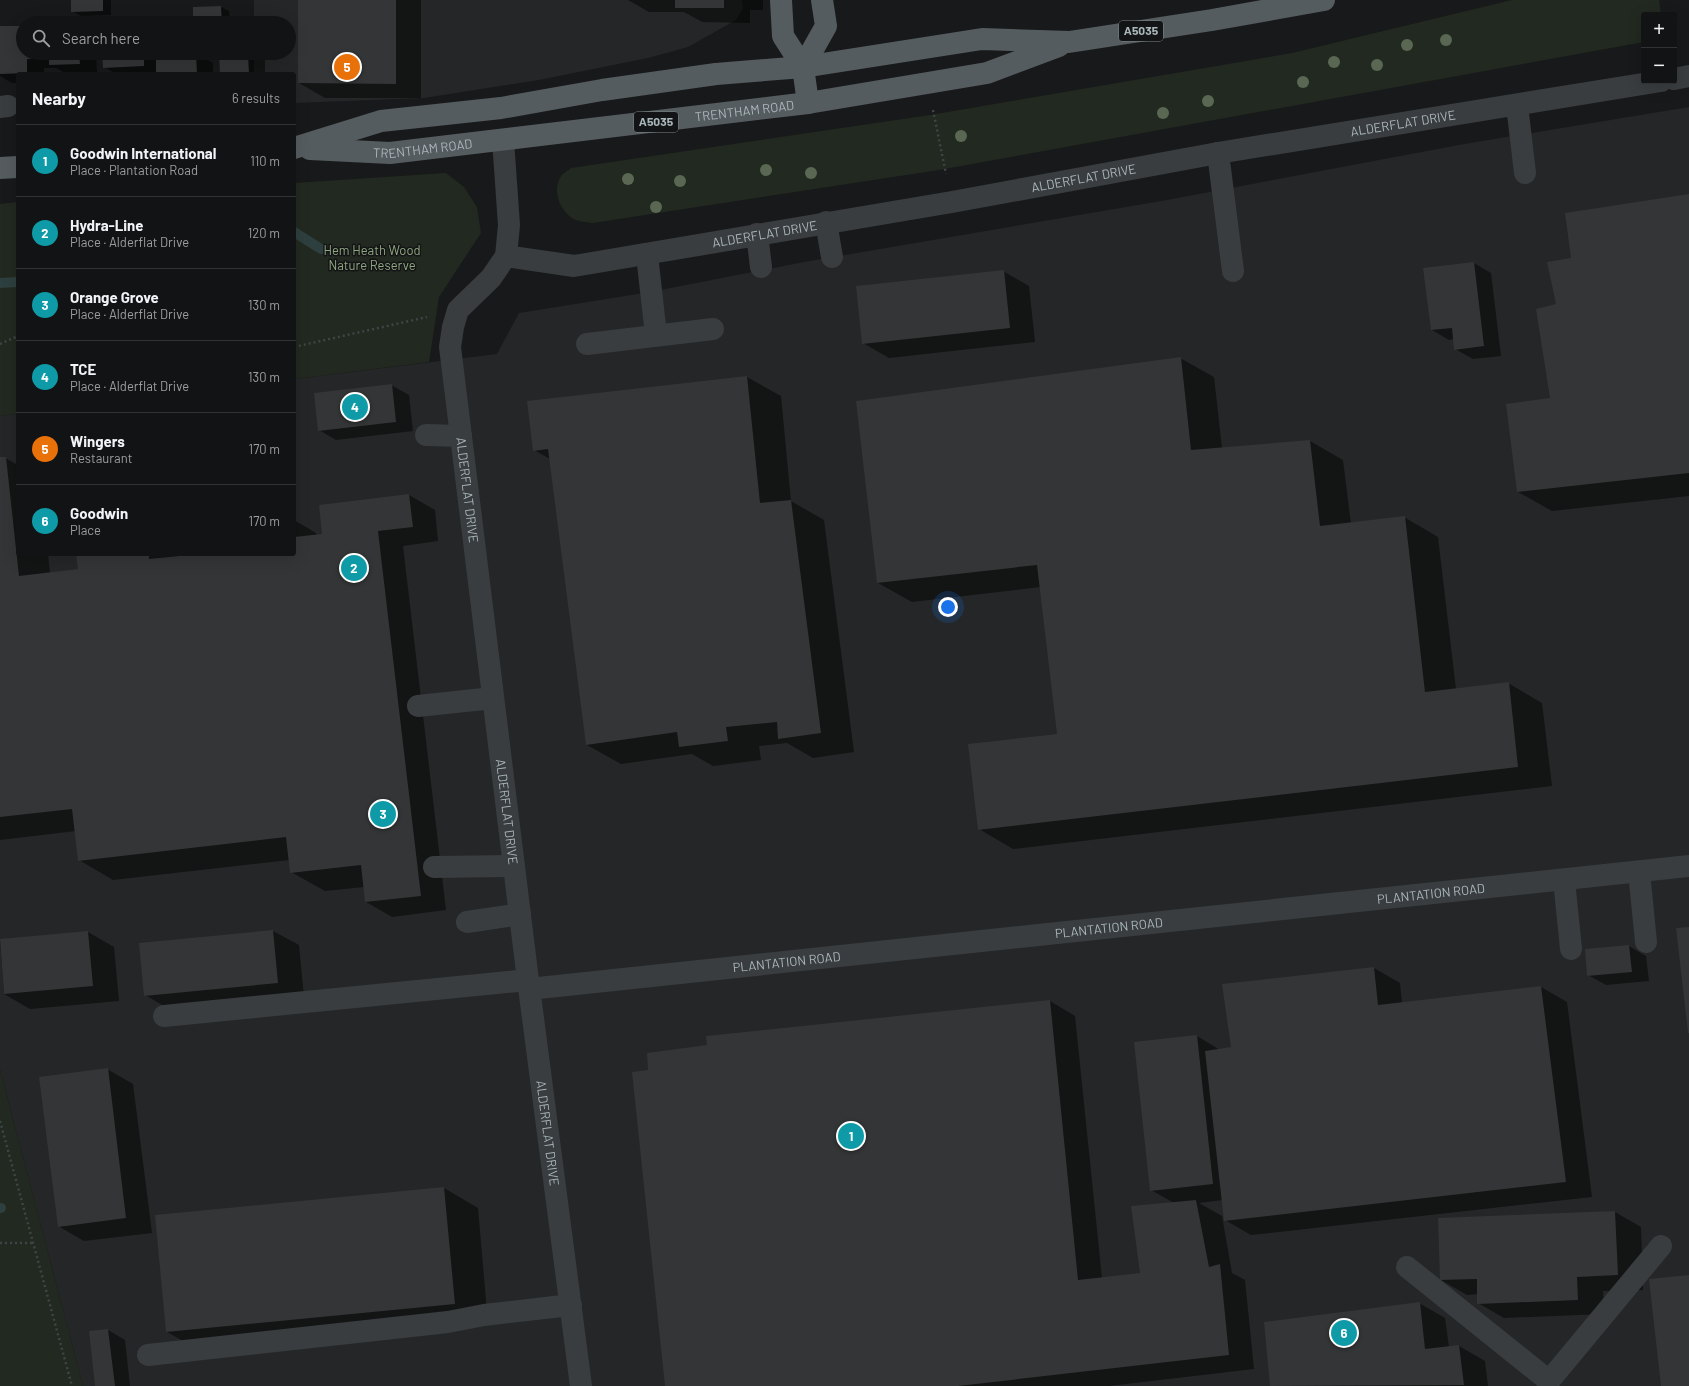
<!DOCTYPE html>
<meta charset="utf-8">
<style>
body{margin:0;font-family:Barlow,sans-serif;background:#1b1c1d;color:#f1f3f6}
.controls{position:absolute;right:12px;top:12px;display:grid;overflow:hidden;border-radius:4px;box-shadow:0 4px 16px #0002}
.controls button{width:36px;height:36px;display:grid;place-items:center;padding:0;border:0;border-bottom:1px solid #313234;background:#121314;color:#f1f3f6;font:20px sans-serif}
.you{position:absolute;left:948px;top:607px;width:14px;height:14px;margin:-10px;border:3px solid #fff;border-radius:50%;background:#1a73e8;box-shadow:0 0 0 6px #1a73e833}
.badge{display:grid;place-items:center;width:26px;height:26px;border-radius:50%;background:#2563eb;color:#fff;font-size:13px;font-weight:700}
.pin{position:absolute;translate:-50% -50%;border:2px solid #fff;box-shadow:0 1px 4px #0006}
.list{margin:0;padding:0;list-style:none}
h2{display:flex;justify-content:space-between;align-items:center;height:52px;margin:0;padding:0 16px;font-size:17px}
h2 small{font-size:13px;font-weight:400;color:#9c9ea0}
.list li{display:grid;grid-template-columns:26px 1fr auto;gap:12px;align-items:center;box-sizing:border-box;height:72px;padding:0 16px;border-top:1px solid #313234}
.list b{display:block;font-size:15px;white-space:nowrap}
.list p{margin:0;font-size:13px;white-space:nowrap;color:#9c9ea0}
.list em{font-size:13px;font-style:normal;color:#9c9ea0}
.icon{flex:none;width:22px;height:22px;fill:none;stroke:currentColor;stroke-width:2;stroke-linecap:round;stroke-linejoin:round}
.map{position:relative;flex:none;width:1689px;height:1386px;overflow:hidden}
.search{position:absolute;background:#121314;box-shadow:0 4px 16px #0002;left:16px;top:16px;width:280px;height:44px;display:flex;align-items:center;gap:10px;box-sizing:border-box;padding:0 14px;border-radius:22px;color:#9c9ea0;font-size:15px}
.panel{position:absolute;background:#121314;box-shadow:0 4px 16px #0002;left:16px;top:72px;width:280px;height:484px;border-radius:4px}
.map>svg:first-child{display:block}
.built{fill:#242627}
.green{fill:#222920}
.shadow{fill:#0007}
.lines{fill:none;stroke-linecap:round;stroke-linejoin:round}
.stream{stroke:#2d3f3e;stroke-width:10}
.building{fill:#333536}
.path{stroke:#3f4547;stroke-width:2.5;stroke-dasharray:2 3;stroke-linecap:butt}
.minor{stroke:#393d40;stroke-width:22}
.major{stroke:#555c5f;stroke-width:22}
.tree{fill:#5a6753}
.labels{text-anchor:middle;stroke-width:3;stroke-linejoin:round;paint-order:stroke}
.shield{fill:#131415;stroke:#7d8689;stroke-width:1}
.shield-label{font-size:12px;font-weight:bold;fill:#aab7bb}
.street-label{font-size:13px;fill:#aab7bb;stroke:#131415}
.park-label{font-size:13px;fill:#90a681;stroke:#131415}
</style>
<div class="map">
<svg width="1689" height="1386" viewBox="0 0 1689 1386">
<rect width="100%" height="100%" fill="#18191a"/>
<path class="built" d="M254 0H742L743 8 736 20 688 47 648 58 539 80 424 98 294 103V74H254V53H289V23H254Z
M1689 107V1386H83L0 1070V416L18 414V554H294V379L497 354 519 313 650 292 804 262 1167 200 1464 144Z"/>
<path class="green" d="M1512 0H1659L1661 15H1644V42L939 170 593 223C587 222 577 222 572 218 559 209 552 190 561 176 563 173 568 171 571 168L930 115 1292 53Z
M446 173 464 187 477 207 481 233 439 297 429 362 294 379V183Z
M18 202V414L0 416V204Z
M0 1070 83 1386H0Z"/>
<path class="shadow" d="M72 0H111V15L81 16 72 11Z
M299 0H421V98H325L299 83Z
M628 0H763V10H750V23L702 22 684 12H649Z
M221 7 229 11 230 23H194Z
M78 19 85 23H49Z
M0 27H23V53H96L97 73 67 74 56 68H44V74H18V83H12L0 76Z
M103 53H196L213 63V74H116L104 67Z
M220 53H257L265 58V74H221Z
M1689 195V496L1552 511 1518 492 1551 398 1557 305 1572 259Z
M1474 263 1491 273 1501 356 1473 359 1455 349 1454 339 1449 340 1432 330Z
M1003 271 1029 286 1035 342 889 358 863 343Z
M1180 358 1214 377 1222 448 1310 441 1343 460 1351 524 1404 517 1438 537 1456 689 1508 683 1542 703 1552 786 1013 849 979 829 1058 735 1041 587 912 602 878 583Z
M747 377 781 396 791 501 824 520 854 752 813 758 787 743 759 746 761 760 713 766 692 754 621 764 587 745 550 459 534 450Z
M391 385 409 395 413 431 336 440 319 430Z
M0 458H5L18 465V554H48L50 573 79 570 77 554H180V557L209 554H294V520L316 533 317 536 323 535 409 495 435 510 438 541 403 546 446 910 392 917 366 902 364 887 325 891 291 872 290 860 113 880 79 860 76 831 0 840Z
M273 931 299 945 304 997 171 1010 145 995Z
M88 932 114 947 119 1001 30 1009 4 994 0 940Z
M1629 946 1646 956 1649 981 1606 985 1588 975Z
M1374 968 1400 983 1402 1003 1541 987 1567 1002 1592 1197 1251 1235 1225 1220 1223 1200 1199 1203 1222 1216 1232 1273 1245 1280 1254 1369 1109 1386H666L1050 1001 1075 1016 1102 1278 1141 1274 1174 1203 1151 1190 1135 1043 1197 1036 1220 1050 1232 1048Z
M107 1069 133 1084 152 1233 84 1241 58 1226Z
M444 1188 478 1208 488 1323 201 1351 167 1332 156 1216Z
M1615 1212 1641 1227 1643 1290 1603 1291 1604 1314 1504 1318 1478 1303V1294L1467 1295 1441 1280 1439 1219Z
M1419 1303 1445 1318 1449 1347 1459 1346 1485 1361 1488 1386H1272L1265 1323Z
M108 1330 125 1340 130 1386H96Z"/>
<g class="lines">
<path class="stream" d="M294 232 321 249
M0 283 18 282
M0 1208H1"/>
</g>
<path class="building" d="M71 0H103V11L71 12Z
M298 0H396V84L298 83Z
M675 0H724V8H675Z
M221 6 222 23H193V7Z
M78 18 79 23H48V19Z
M0 26H23V53H46V58L27 59V73L0 74Z
M49 53H79L80 64 49 65Z
M102 53H144V66L103 68Z
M156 53H196L197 74H156Z
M219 53H248L249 74H220Z
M1689 194V473L1517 492 1506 404 1550 398 1536 309 1556 304 1547 262 1571 258 1565 213Z
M1474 262 1484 346 1454 350 1452 328 1431 330 1423 268Z
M1004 270 1010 328 862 344 856 286Z
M1181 357 1191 450 1310 440 1320 526 1405 516 1425 692 1509 682 1518 767 978 830 968 744 1057 734 1037 565 877 583 856 401Z
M747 376 760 503 791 500 821 733 778 739 777 722 726 727 728 741 679 747 677 732 586 745 548 449 533 451 527 401Z
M392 384 396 422 318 431 314 393Z
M0 457H6L19 576 78 569 76 554H149V559L200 554H294V537L322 534 319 505 409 494 413 527 378 531 421 896 365 902 361 865 290 873 286 837 78 861 72 809 0 817Z
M1689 927V1033H1688L1676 928Z
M273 930 278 983 144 996 139 943Z
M88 931 93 986 4 994 0 939Z
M1629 945 1632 972 1587 976 1585 949Z
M1374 967 1378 1005 1541 986 1566 1182 1224 1221 1205 1051 1231 1047 1222 984Z
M1050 1000 1078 1280 1140 1273 1131 1206 1196 1200 1209 1267 1220 1264 1229 1355 958 1386H665L632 1072 648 1070 647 1053 707 1045 706 1036Z
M1197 1035 1213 1184 1150 1191 1134 1042Z
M108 1068 126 1218 58 1227 39 1077Z
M444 1187 455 1304 166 1332 155 1215Z
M1615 1211 1618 1275 1577 1277 1578 1300 1477 1304V1279L1440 1280 1438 1218Z
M1689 1275V1386H1661L1649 1279Z
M1420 1302 1425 1349 1459 1345 1464 1385 1270 1386 1264 1322Z
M108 1329 115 1386H95L89 1331Z"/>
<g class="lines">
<path class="path" d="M933 110 946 174
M0 344 18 336
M294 347 427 317
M0 1121 72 1386
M0 1243H34"/>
<g class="minor">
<path d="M1674 79 1689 76"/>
<path d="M1517 105 1525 173"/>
<path d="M0 107 8 106"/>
<path id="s1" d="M503 140 509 225 506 256 491 278 458 310 453 327 450 347 528 980 581 1386"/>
<path d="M1218 153 1233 271"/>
<path d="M826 222 832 257"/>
<path d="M757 234 761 267"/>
<path d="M647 255 656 335"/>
<path id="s2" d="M506 256 574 266 952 202 1218 153 1661 81"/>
<path d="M587 344 713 329"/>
<path d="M426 435 461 436"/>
<path d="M418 706 493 698"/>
<path d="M434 867 514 866"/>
<path d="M1639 872 1646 942"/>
<path d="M1564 880 1571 949"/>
<path d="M467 922 520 914"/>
<path id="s3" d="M529 989 1689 866"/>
<path d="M164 1016 528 980"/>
<path d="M1407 1267 1549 1381 1661 1246"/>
<path d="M148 1355 448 1322 484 1315 571 1305"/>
</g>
<g class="major">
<path d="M781 0 783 36 803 67 808 103"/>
<path d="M803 67 826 26 822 0"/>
<path d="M294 148 381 121 501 108 602 90 716 74 803 67 982 39 1069 42 1212 20 1324 0"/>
<path id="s4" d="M310 149 390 153 808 103 987 73 1059 46"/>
<path d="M0 168 18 167"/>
</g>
</g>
<g class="tree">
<circle cx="1446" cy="40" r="6"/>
<circle cx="1407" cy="45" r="6"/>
<circle cx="1334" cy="62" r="6"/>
<circle cx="1377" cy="65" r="6"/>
<circle cx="1303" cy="82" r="6"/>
<circle cx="1208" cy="101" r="6"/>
<circle cx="1163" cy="113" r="6"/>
<circle cx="961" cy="136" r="6"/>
<circle cx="766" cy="170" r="6"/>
<circle cx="811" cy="173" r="6"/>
<circle cx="628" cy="179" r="6"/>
<circle cx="680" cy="181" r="6"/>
<circle cx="656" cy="207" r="6"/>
</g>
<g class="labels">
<g class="shield">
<rect x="1119" y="21" width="44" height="20" rx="3"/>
<rect x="634" y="112" width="44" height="20" rx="3"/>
</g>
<g class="shield-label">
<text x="1141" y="35">A5035</text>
<text x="656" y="126">A5035</text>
</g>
<g class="street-label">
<text dy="5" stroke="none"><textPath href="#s4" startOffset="437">TRENTHAM ROAD</textPath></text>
<text dy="5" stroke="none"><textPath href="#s2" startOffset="910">ALDERFLAT DRIVE</textPath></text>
<text dy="5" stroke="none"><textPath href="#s4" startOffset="113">TRENTHAM ROAD</textPath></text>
<text dy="5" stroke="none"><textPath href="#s2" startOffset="586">ALDERFLAT DRIVE</textPath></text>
<text dy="5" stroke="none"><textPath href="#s2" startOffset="262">ALDERFLAT DRIVE</textPath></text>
<text dy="5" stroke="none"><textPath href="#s1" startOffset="371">ALDERFLAT DRIVE</textPath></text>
<text dy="5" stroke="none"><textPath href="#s1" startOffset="695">ALDERFLAT DRIVE</textPath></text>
<text dy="5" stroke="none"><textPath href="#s3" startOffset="907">PLANTATION ROAD</textPath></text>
<text dy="5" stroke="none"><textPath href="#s3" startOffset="583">PLANTATION ROAD</textPath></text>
<text dy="5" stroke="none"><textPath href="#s3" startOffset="259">PLANTATION ROAD</textPath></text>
<text dy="5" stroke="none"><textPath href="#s1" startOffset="1019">ALDERFLAT DRIVE</textPath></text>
</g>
<g class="park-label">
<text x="372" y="255">Hem Heath Wood<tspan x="372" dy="15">Nature Reserve</tspan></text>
</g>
</g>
</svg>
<div class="controls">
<button>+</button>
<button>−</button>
</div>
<div class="you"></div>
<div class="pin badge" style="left:851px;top:1136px;background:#0f9aa8">1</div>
<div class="pin badge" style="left:354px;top:568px;background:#0f9aa8">2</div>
<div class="pin badge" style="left:383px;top:814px;background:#0f9aa8">3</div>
<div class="pin badge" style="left:355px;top:407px;background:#0f9aa8">4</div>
<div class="pin badge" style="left:347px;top:67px;background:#e8710a">5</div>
<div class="pin badge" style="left:1344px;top:1333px;background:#0f9aa8">6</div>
<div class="search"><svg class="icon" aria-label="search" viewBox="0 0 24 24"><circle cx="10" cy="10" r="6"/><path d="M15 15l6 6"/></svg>Search here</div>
<section class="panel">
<h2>Nearby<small>6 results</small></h2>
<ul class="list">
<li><span class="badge" style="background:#0f9aa8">1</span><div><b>Goodwin International</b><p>Place · Plantation Road</p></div><em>110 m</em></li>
<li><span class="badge" style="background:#0f9aa8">2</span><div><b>Hydra-Line</b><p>Place · Alderflat Drive</p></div><em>120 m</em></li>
<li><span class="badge" style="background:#0f9aa8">3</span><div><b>Orange Grove</b><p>Place · Alderflat Drive</p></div><em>130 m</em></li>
<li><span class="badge" style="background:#0f9aa8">4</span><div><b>TCE</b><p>Place · Alderflat Drive</p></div><em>130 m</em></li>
<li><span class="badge" style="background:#e8710a">5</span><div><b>Wingers</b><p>Restaurant</p></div><em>170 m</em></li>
<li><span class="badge" style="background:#0f9aa8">6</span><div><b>Goodwin</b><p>Place</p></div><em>170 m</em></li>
</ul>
</section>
</div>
